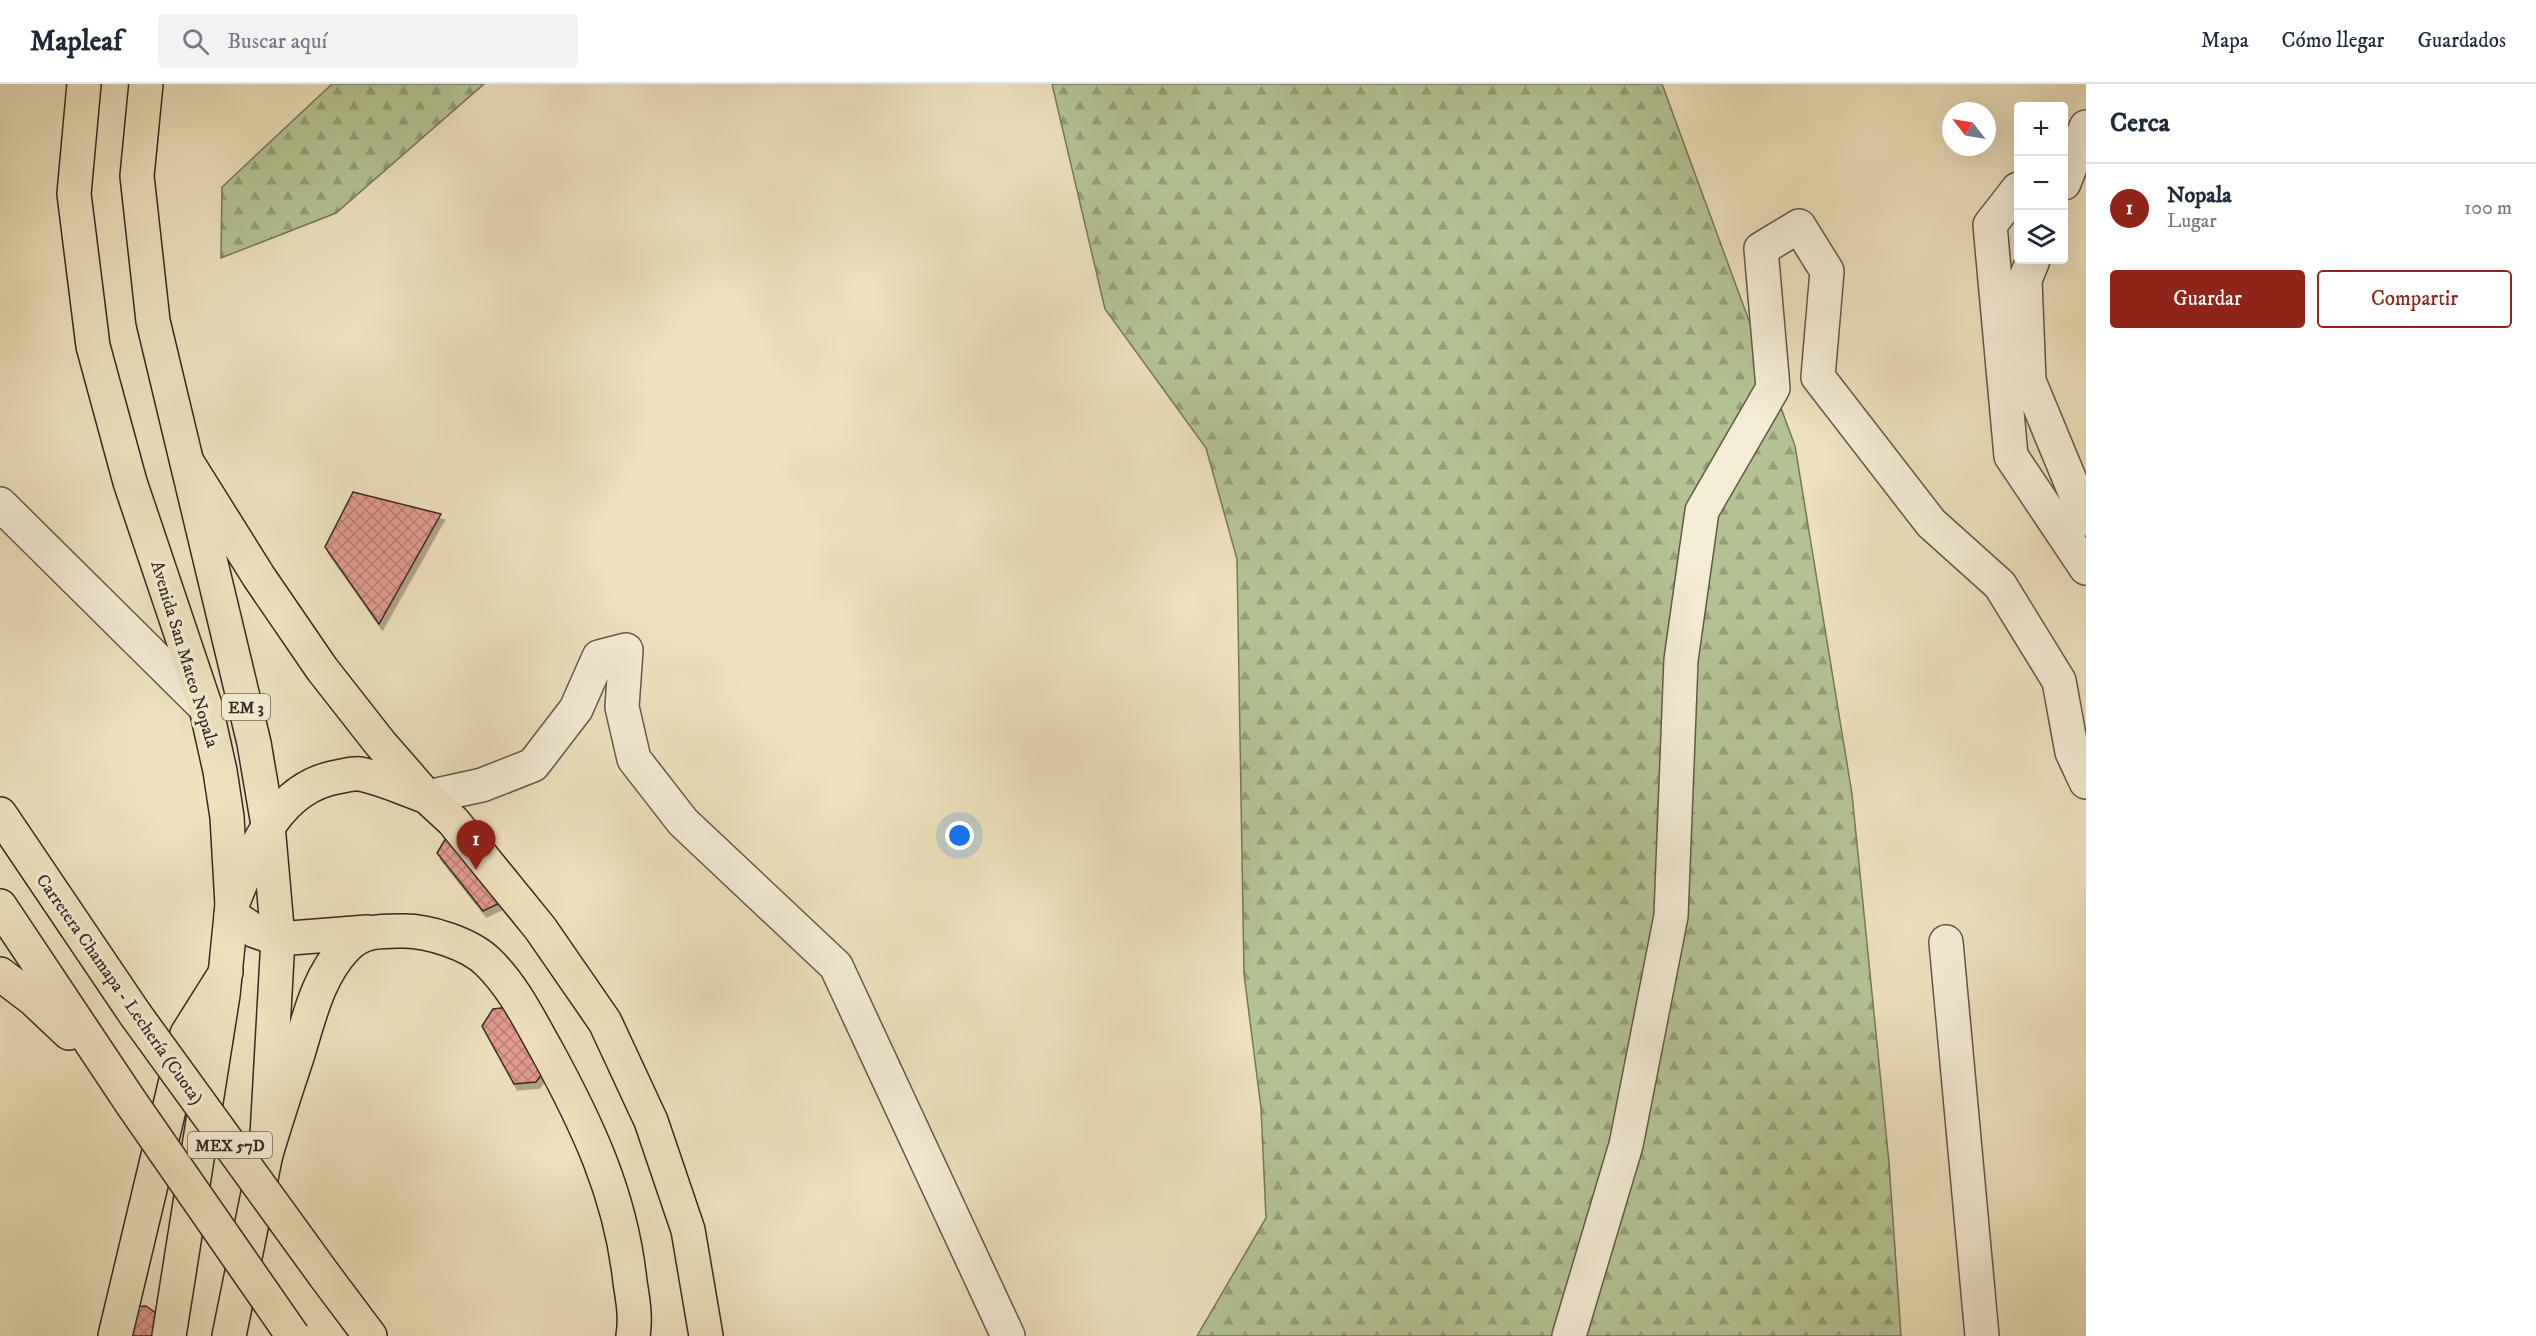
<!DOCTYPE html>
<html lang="es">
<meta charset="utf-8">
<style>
body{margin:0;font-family:"IM FELL DW Pica",serif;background:#f2f2f3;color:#1f2937}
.controls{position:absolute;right:18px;top:18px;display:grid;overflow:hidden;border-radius:6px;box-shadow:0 6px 24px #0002}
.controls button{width:54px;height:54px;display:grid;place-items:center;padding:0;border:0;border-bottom:2px solid #e0e1e3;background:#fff;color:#1f2937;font:30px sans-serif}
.compass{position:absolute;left:1942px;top:18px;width:54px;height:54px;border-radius:50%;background:#fff;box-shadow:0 6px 24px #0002;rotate:301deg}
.you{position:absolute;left:960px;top:752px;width:21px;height:21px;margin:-15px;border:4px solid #fff;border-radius:50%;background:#1a73e8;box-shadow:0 0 0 9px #1a73e833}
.badge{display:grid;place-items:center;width:39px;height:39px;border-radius:50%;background:#8f2418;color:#fff;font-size:20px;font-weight:700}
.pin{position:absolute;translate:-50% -50px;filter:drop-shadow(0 2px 3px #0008)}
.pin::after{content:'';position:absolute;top:32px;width:21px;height:18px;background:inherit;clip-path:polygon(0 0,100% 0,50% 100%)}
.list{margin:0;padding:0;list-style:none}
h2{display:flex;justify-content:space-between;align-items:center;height:78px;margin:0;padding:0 24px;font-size:26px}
h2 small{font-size:20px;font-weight:400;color:#747a83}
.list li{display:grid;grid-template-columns:39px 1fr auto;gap:18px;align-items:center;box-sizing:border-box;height:90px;padding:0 24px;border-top:2px solid #e0e1e3}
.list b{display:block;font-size:22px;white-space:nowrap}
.list p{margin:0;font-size:20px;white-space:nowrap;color:#747a83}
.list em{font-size:20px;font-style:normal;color:#747a83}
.actions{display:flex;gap:12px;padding:18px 24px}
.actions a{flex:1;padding:14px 0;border:2px solid #8f2418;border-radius:6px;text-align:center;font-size:21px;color:#8f2418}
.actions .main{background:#8f2418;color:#fff}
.icon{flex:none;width:33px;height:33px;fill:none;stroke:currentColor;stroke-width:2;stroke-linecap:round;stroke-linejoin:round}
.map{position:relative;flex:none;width:2086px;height:1252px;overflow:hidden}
header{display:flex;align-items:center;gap:36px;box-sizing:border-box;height:84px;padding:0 30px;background:#fff;border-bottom:2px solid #e0e1e3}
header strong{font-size:28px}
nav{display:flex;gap:33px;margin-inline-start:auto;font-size:21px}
.search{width:420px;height:54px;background:#f2f2f3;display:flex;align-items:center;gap:15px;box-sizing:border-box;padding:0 21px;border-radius:6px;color:#747a83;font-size:22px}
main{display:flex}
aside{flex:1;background:#fff}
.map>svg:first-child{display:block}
.forest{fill:url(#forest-firs);stroke:#75775a;stroke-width:1.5}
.building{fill:url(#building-cross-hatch);stroke:#352b21;stroke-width:1.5;filter:url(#shadow)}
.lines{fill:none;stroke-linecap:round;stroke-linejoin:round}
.minor-casing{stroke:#635848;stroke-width:36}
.major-casing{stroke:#352b21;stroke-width:36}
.highway-casing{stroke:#352b21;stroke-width:36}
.minor{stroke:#f4ecd3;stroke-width:33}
.major{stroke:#eee1bc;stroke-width:33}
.highway{stroke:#eee1bc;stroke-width:33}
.highway-bridge-casing{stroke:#352b21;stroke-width:36;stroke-linecap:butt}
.highway-bridge{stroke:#eee1bc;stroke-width:33}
.labels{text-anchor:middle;stroke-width:6;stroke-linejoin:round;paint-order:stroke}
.shield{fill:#f4ecd3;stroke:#6e6556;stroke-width:1.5}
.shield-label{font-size:16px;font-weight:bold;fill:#352b21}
.street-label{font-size:18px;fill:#352b21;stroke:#f4ecd3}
</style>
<header>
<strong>Mapleaf</strong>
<div class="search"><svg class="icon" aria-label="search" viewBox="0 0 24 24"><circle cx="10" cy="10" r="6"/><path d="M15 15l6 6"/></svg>Buscar aquí</div>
<nav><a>Mapa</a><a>Cómo llegar</a><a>Guardados</a></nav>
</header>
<main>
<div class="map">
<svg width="2086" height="1252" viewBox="0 0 2086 1252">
<defs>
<pattern id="forest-firs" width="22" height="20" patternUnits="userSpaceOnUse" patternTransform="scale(1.5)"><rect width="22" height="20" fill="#b5c393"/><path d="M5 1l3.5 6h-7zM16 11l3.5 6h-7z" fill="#949f78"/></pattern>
<pattern id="building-cross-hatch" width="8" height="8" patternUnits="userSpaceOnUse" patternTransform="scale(1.5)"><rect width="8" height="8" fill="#e39b8e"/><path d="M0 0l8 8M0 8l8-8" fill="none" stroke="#b97f74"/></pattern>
<filter id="shadow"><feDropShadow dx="3.5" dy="6" stdDeviation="0" flood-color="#0004"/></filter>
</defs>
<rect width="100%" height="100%" fill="#eee1bc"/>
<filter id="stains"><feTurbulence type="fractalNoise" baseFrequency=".00333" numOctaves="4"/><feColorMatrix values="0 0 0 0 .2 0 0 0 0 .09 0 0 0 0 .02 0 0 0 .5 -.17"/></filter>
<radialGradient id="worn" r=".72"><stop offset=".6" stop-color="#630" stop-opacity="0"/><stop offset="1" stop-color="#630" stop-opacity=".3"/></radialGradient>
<path class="forest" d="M332 0H484L336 129 221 174 222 103Z
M1052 0H1662L1795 362 1852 710 1889 1079 1901 1252H1197L1266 1134 1261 1024 1244 890 1237 475 1206 364 1105 225Z"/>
<path class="building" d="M353 408 441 430 379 540 325 463Z
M449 749 502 818 483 827 437 769Z
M518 922 550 980 536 998 514 1000 482 942 493 925Z
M146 1222 163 1234 159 1252H117L123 1224Z"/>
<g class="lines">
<g class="minor-casing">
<path id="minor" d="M2064 99 2086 43
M2018 105 1990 141 2011 372 2086 484
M2033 176 2025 196 2029 297 2086 435
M0 420 206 624
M427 713 482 701 533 681 576 625 599 573 626 566 622 623 634 675 683 738 836 882 1008 1252
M1946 858 1982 1252
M1569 1252 1626 1061 1671 832 1681 576 1702 427 1773 304 1761 165 1799 142 1827 187 1818 293 1931 439 2000 501 2059 597 2072 668 2086 698"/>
</g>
<g class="major-casing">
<path id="major" d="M84 0 74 110 93 262 130 398 206 624 220 687 227 733 232 821 223 911 169 1252
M146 0 137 92 153 237 254 659 268 741 278 855 266 1070 229 1252"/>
</g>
<g class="highway-casing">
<path id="highway" d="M187 378 259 493 322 585 380 659 427 713 453 737 540 844 605 938 651 1037 688 1146 706 1252
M0 730 135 930
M232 821C253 769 275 704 337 693 344 692 353 689 360 690 382 694 404 705 425 712
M0 822 132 1020
M231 831 255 847 278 855 367 848
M0 890 33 915 69 949
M266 1070C276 1037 287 1003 298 970 309 934 318 892 346 863 362 846 382 847 404 847 429 847 470 860 488 878 513 902 529 935 546 965 587 1040 621 1111 630 1198 633 1216 636 1234 633 1252
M325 1192 370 1252
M115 1252 187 950 226 888"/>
</g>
<use href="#minor" class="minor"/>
<use href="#major" class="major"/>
<use href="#highway" class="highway"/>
<g class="highway-bridge-casing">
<path id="highway-bridge" d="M135 930 325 1192
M132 1020 293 1252"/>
</g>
<use href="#highway-bridge" class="highway-bridge"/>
</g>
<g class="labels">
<g class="shield">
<rect x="222" y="610" width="48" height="26" rx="4.5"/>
<rect x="188" y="1048" width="84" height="26" rx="4.5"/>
</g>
<g class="shield-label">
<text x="246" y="629">EM 3</text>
<text x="230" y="1067">MEX 57D</text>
</g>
<g class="street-label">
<text transform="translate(185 570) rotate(73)" y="6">Avenida San Mateo Nopala</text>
<text transform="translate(120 905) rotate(55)" y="6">Carretera Chamapa - Lechería (Cuota)</text>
</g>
</g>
<rect width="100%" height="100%" filter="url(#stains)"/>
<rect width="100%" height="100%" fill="url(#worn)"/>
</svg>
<div class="controls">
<button>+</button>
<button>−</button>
<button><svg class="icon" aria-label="layers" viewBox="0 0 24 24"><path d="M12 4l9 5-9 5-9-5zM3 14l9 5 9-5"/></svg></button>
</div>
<svg class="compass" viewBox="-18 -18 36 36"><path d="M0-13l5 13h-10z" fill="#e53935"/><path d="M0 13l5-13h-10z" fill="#747a83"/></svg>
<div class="you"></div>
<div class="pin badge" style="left:476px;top:786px">1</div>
</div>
<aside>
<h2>Cerca<small></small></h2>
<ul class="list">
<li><span class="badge">1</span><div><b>Nopala</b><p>Lugar</p></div><em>100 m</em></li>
</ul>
<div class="actions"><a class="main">Guardar</a><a>Compartir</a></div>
</aside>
</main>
